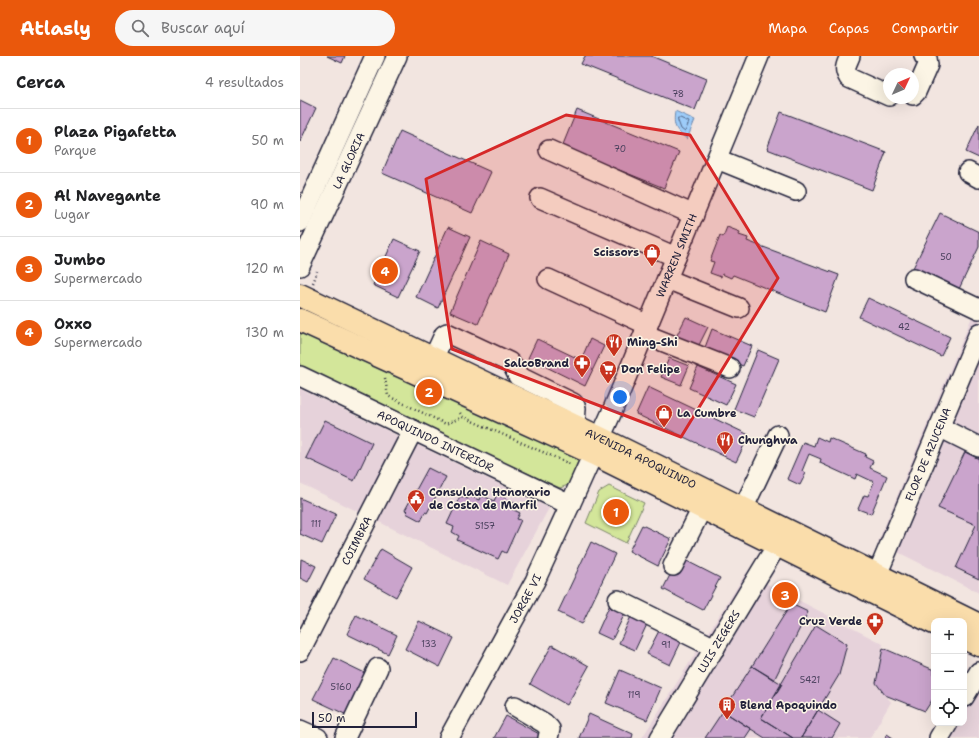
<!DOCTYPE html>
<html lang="es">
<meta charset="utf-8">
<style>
body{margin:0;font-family:"Shantell Sans",sans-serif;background:#f6f6f6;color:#202124}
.controls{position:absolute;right:12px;bottom:12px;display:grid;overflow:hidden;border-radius:8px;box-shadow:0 4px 16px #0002}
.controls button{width:36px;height:36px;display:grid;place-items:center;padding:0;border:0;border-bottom:1px solid #e0e0e0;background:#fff;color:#202124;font:20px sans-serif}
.compass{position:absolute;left:583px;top:12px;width:36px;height:36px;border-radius:50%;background:#fff;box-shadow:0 4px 16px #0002;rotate:46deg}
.scale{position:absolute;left:12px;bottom:10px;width:105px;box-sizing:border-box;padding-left:4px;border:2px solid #22223b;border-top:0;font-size:11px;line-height:14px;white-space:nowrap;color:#22223b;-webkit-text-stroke:3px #fcf5e5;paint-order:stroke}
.you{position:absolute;left:320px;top:341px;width:14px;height:14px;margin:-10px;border:3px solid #fff;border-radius:50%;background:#1a73e8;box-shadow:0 0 0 6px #1a73e833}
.badge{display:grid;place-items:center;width:26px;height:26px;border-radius:50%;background:#ea580c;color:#fff;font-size:13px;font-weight:700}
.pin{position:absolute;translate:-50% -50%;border:2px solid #fff;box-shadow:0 1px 4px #0006}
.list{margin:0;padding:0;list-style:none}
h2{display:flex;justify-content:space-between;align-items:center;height:52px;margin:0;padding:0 16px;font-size:17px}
h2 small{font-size:13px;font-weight:400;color:#757577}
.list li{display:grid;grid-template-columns:26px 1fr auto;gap:12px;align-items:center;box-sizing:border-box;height:64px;padding:0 16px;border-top:1px solid #e0e0e0}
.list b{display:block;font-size:15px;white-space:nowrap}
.list p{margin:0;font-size:13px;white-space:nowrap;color:#757577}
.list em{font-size:13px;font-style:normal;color:#757577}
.icon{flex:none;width:22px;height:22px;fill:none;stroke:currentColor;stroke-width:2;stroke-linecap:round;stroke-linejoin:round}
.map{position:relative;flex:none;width:679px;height:682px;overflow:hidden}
header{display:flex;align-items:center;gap:24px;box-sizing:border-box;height:56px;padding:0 20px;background:#ea580c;color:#fff}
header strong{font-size:19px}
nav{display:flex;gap:22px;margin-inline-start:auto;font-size:14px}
.search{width:280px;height:36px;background:#f6f6f6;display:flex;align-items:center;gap:10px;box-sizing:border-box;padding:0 14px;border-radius:22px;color:#757577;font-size:15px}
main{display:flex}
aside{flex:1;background:#fff}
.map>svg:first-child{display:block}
.built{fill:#e6d2da}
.green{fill:#d3e69a;stroke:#7a846a}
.water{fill:#9dccf9;stroke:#6c88ad}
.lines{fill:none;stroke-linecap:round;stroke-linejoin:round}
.shore{stroke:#536687;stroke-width:1}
.building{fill:#caa4cc;stroke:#22223b}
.minor-casing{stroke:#22223b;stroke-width:22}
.major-casing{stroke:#22223b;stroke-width:25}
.path{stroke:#22223b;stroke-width:2.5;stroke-dasharray:1 3;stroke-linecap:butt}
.minor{stroke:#fcf5e5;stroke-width:19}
.major{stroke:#faddab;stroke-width:22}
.marked{fill:#d62828;fill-opacity:0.2;stroke:#d62828;stroke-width:3;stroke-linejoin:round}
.labels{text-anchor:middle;stroke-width:3;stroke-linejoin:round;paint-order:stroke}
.number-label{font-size:9px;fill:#4c425f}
.street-label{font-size:11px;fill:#22223b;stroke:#fcf5e5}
.poi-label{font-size:11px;font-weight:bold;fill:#22223b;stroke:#fcf5e5;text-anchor:start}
</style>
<header>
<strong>Atlasly</strong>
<div class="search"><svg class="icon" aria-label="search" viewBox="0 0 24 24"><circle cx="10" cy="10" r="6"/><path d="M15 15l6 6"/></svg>Buscar aquí</div>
<nav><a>Mapa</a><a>Capas</a><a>Compartir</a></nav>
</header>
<main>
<aside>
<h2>Cerca<small>4 resultados</small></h2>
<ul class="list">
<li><span class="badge">1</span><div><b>Plaza Pigafetta</b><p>Parque</p></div><em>50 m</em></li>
<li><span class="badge">2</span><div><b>Al Navegante</b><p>Lugar</p></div><em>90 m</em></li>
<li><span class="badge">3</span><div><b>Jumbo</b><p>Supermercado</p></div><em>120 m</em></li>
<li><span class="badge">4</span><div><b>Oxxo</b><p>Supermercado</p></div><em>130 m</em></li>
</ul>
</aside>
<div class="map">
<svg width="679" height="682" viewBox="0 0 679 682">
<rect width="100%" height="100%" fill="#f2e5e0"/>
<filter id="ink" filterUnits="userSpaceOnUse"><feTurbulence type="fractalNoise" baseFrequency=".025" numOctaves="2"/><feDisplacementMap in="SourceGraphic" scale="8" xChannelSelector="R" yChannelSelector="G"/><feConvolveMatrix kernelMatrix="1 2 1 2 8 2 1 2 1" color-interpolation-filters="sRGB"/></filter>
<g filter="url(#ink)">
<path class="built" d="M679 244V537L578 486Z
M0 333 249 452 207 529 0 427Z
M446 517 583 588 576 627 591 646 570 682H342Z
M676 632 679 633V682H645L654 667H664V651Z"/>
<path class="green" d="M0 270 275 397 279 403 268 429 260 432 0 314Z
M309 430 344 447 326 487 286 467 299 436Z"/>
<path class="water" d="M375 55 395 64 387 83C375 74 373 70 375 55Z"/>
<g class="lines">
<path class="shore" d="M378 62H380L389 66 385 76 381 73 378 65Z"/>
</g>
<path class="building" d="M27 0H45L42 7Z
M285 0H351L407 23 395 54 281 8Z
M0 44 16 52 0 86Z
M277 54 379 96 364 132 262 91Z
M481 56 586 96 572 134 467 93Z
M679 68V102L666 96Z
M100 75 191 116 172 157 82 117Z
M640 157 679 176V191L659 233 613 212Z
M148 171 170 181 138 252 116 241Z
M427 171 440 176 439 179 448 182 447 185 539 219 525 256 433 219 431 222 422 218 421 221 410 217 414 206 410 205 420 179 423 181Z
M94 183 120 195 98 241 73 229Z
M181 185 209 198 178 268 150 256Z
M568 242 650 281 641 300 559 261Z
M386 261 408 271 398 291 376 281Z
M412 273 452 290 443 310 404 294Z
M237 283 281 304 290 283 304 290 285 330 228 302Z
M458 294 479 303 454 361 434 353Z
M369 302 389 310 381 329 361 321Z
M398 311 436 328 426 349 389 332Z
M348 331 449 379 436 406 336 358Z
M25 364 72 387 54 425 6 402Z
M517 381 528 386 529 382 566 398 565 401 573 405 570 412 587 420 571 458 558 453 564 439 568 440 574 426 557 418 555 423 520 407 521 403 509 398 502 415 506 417 500 429 487 423 503 386 514 390Z
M665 396 679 403V523L656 512 676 469 638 452Z
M128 412 146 421 127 457 125 456 121 465 106 457 108 455 105 454Z
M197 438 214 446 212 453 220 457 217 463 221 464 206 497 202 495 198 503 157 484 159 480 152 476 154 471 147 468 160 440 168 443 169 440 179 444 181 439 194 445Z
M0 442 36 458 22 488 0 478Z
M342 469 371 483 358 510 329 495Z
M291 486 315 498 282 568 258 556Z
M81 493 112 511 96 541 64 523Z
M379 501 420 522 403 554 363 533Z
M1 503 16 510 8 526 0 522Z
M311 546 327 553 312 584 297 577Z
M491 548 508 556 474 624 452 610Z
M333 556 349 564 335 594 319 587Z
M56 559 97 579 88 598 47 578Z
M119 565 154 582 140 611 105 593Z
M362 569 384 580 370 609 347 598Z
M516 569 547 588 539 619 501 682H493L461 662Z
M252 589 289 610 267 649 230 628Z
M583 592 634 614V641L625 655 585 639 576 627Z
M34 602 69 619 49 660 13 643Z
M452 610 482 628 461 662 493 682H465L423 655Z
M320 614 361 632 347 664 306 647Z
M518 654 540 668 532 682H501Z
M423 655 451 673 445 682H405Z
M289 658 333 678 332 682H279Z
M206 660 243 680 242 682H194Z
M587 678 593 682H585Z"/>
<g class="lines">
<g class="minor-casing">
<g id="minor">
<path d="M550 0C546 10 543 12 549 22L589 40"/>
<path d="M613 39 616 36 628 9 627 2 624 0"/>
<path d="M249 94 394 159"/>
<path d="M417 103 496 135"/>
<path d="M668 116 679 122"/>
<path d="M240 142 376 201"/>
<path d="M0 166 75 0"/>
<path id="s1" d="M0 210 97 0"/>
<path d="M614 222 679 253"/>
<path d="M248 223 348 269"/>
<path d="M367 223 439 252"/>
<path d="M344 278 430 312"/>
<path d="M133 303 144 279 147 277 209 306 213 310 218 320 273 347 276 352 275 370"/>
<path id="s2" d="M0 320 270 449"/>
<path d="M639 371 679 391"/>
<path d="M443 453 478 379"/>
<path d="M373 510 402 452"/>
<path id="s3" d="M577 519 679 277"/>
<path d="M318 544 415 592"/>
<path id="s4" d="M0 595 113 374"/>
<path d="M664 641 679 616"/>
<path d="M215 650 244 667 250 673 248 682"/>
<path d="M0 674 18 682"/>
<path d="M45 682 78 612"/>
<path id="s5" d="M149 682 235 525 270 449 311 358 459 0"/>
<path id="s6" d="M360 682 477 489"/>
<path d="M639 682 648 667"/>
</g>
</g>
<g class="major-casing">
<g id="major">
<path id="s7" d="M0 239 300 382 679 569"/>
<path d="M0 264 294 398 634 567"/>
<path d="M664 582 679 589"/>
</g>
</g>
<path class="path" d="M13 227 15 222 17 215
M85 322 88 340 146 368 163 361
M160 357 163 361 270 408"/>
<use href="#minor" class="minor"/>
<use href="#major" class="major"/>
</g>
</g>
<path class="marked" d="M266 59 390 79 478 222 381 381 152 293 126 123Z"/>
<defs>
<g id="shop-pin" transform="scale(0.9)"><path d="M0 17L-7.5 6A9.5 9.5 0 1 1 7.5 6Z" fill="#c8321e" stroke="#fcf5e5"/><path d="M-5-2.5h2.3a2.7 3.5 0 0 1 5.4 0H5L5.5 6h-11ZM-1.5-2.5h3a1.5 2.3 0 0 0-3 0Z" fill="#fff"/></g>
<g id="restaurant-pin" transform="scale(0.9)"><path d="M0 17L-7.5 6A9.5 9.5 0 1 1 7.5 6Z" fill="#c8321e" stroke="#fcf5e5"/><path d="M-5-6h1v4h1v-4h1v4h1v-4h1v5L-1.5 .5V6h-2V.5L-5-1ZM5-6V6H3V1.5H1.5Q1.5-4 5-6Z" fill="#fff"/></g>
<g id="pharmacy-pin" transform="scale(0.9)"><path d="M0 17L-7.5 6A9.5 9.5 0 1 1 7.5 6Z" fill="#c8321e" stroke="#fcf5e5"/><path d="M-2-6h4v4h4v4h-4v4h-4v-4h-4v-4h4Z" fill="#fff"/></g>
<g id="supermarket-pin" transform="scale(0.9)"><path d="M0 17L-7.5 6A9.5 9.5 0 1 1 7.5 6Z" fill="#c8321e" stroke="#fcf5e5"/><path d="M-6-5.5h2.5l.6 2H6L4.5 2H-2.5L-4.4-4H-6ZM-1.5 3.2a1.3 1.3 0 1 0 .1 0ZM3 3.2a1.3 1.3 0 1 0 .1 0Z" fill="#fff"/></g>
<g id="civic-pin" transform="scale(0.9)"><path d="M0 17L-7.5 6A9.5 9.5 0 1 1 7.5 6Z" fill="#c8321e" stroke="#fcf5e5"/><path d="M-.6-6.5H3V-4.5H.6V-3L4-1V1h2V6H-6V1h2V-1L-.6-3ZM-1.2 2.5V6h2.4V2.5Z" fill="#fff"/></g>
<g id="building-pin" transform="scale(0.9)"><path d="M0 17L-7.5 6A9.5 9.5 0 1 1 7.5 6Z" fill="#c8321e" stroke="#fcf5e5"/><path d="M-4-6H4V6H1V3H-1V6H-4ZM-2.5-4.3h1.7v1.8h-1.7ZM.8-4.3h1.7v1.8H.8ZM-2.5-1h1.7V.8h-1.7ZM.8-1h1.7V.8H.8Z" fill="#fff"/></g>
</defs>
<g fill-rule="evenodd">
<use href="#shop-pin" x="352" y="196"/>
<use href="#restaurant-pin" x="314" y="286"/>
<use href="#pharmacy-pin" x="282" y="307"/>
<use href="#supermarket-pin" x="308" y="313"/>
<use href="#shop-pin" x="364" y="357"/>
<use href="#restaurant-pin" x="425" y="384"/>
<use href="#civic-pin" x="116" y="442"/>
<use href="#pharmacy-pin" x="575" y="565"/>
<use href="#building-pin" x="427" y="649"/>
</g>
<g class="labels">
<g class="number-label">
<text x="378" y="41">78</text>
<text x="320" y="96">70</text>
<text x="646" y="204">50</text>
<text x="604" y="274">42</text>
<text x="16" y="471">111</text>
<text x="185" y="473">5157</text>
<text x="129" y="591">133</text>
<text x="366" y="592">91</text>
<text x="510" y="627">5421</text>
<text x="41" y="634">5160</text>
<text x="334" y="642">119</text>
</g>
<g class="street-label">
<text dy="4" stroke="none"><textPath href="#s1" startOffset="116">LA GLORIA</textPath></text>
<text dy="4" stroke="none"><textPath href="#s5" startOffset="534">WARREN SMITH</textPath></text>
<text dy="4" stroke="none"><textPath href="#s2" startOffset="150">APOQUINDO INTERIOR</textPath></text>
<text dy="4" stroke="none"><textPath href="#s3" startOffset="131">FLOR DE AZUCENA</textPath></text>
<text dy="4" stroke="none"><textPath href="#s7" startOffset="378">AVENIDA APOQUINDO</textPath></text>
<text dy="4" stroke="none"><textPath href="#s4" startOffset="124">COIMBRA</textPath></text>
<text dy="4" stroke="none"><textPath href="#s5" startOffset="159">JORGE VI</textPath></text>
<text dy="4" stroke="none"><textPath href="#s6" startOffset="113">LUIS ZEGERS</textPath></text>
</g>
<g class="poi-label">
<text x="339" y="200" text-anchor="end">Scissors</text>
<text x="327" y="290">Ming-Shi</text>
<text x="269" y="311" text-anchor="end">SalcoBrand</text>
<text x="321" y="317">Don Felipe</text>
<text x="377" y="361">La Cumbre</text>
<text x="438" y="388">Chunghwa</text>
<text x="129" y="440">Consulado Honorario<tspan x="129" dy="13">de Costa de Marfil</tspan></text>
<text x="562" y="569" text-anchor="end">Cruz Verde</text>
<text x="440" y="653">Blend Apoquindo</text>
</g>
</g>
</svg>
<div class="controls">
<button>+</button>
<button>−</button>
<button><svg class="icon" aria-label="locate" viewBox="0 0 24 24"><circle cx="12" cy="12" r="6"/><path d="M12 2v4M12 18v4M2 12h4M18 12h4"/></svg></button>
</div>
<svg class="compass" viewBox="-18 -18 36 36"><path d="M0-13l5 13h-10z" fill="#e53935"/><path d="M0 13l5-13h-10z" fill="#757577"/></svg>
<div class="scale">50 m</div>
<div class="you"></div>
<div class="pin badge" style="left:316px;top:456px">1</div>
<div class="pin badge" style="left:129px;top:336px">2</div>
<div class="pin badge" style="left:485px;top:539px">3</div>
<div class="pin badge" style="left:85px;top:215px">4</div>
</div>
</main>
